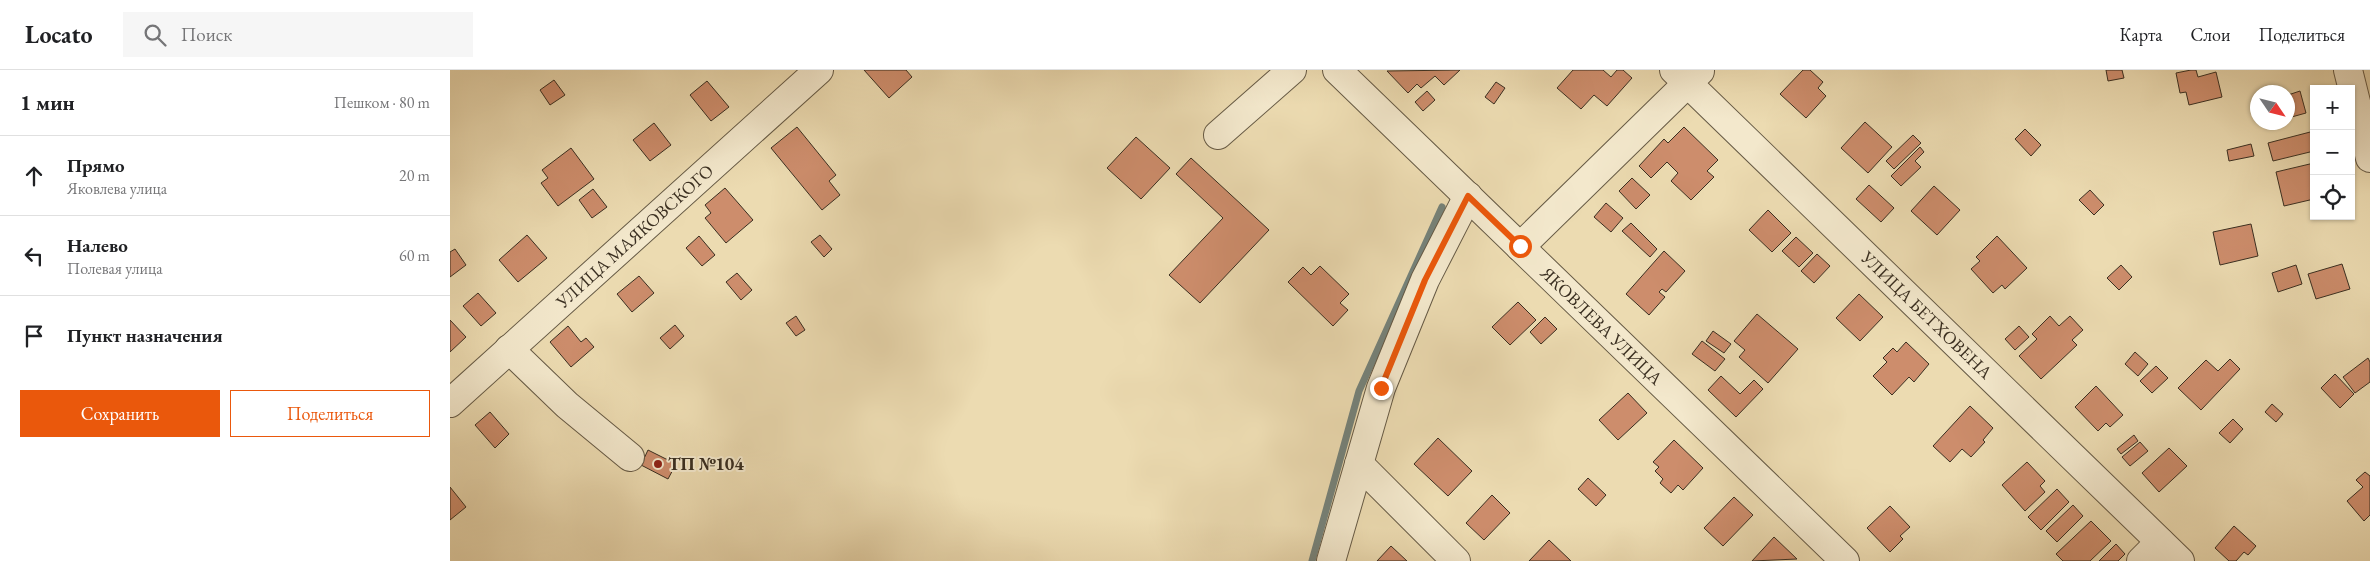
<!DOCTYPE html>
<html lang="ru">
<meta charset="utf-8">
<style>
body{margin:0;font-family:"EB Garamond",serif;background:#f6f6f6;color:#202124}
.controls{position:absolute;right:15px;top:15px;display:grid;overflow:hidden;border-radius:0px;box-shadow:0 1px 4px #0004}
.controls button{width:45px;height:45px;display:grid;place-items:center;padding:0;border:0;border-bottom:1px solid #e0e0e0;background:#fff;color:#202124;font:25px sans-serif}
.compass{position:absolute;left:1800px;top:15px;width:45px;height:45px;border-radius:50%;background:#fff;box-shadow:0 1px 4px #0004;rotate:125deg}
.stop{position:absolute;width:15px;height:15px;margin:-11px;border:4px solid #ea580c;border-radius:50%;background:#fff}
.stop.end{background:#ea580c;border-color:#fff;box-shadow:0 1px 5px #0008}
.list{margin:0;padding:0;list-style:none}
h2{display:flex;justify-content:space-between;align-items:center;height:65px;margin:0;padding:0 20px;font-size:21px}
h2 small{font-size:16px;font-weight:400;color:#757577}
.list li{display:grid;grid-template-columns:32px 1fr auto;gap:15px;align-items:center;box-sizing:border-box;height:80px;padding:0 20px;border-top:1px solid #e0e0e0}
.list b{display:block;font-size:19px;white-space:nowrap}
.list p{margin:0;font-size:16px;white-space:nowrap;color:#757577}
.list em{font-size:16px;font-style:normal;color:#757577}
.actions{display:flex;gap:10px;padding:15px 20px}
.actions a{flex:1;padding:11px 0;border:1px solid #ea580c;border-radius:0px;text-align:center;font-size:18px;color:#ea580c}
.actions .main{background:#ea580c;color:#fff}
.icon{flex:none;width:28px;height:28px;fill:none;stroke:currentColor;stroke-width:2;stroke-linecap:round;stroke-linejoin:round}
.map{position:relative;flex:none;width:1920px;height:491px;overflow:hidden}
header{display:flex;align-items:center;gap:30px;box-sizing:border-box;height:70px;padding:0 25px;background:#fff;border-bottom:1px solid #e0e0e0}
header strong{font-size:24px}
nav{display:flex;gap:28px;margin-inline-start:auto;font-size:18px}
.search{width:350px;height:45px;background:#f6f6f6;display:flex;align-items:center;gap:12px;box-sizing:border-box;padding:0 18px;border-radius:0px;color:#757577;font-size:19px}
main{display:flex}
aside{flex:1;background:#fff}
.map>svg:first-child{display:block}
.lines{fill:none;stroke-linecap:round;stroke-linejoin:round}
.stream{stroke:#75827a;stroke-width:7}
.building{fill:#cd8d6c;stroke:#3a2f21}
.minor-casing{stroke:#665a45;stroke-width:30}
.minor{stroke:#f3e8cc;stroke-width:28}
.route{stroke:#ea580c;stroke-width:6}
.poi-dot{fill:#8f2418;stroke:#f3e8cc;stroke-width:2}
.labels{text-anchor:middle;stroke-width:4;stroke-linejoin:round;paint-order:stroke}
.street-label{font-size:18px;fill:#3a2f21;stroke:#f3e8cc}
.poi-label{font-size:18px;font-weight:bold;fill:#3a2f21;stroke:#f3e8cc;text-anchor:start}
</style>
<header>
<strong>Locato</strong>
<div class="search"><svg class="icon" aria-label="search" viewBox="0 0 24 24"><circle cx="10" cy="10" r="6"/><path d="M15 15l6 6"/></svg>Поиск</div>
<nav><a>Карта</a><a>Слои</a><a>Поделиться</a></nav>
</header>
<main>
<aside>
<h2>1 мин<small>Пешком · 80 m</small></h2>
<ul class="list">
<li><svg class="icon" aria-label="ahead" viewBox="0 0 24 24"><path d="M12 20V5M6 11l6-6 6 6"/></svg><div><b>Прямо</b><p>Яковлева улица</p></div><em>20 m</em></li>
<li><svg class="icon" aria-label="left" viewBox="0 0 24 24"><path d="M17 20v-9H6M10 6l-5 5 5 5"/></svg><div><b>Налево</b><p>Полевая улица</p></div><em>60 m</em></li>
<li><svg class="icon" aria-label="arrive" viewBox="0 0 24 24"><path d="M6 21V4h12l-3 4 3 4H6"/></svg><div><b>Пункт назначения</b></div></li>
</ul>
<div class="actions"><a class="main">Сохранить</a><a>Поделиться</a></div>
</aside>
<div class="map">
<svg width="1920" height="491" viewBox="0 0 1920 491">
<rect width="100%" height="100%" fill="#ecdbb1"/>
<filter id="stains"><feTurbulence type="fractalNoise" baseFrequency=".004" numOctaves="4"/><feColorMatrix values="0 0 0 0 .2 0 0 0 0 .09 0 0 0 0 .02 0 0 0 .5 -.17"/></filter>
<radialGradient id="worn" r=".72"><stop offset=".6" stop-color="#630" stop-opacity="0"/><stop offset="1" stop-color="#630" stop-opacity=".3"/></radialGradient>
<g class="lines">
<path class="stream" d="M862 491 909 321 992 137"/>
</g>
<path class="building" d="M414 0H456L462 7 439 28Z
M1010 0 994 15 985 6 971 18 967 14 958 23 937 1Z
M1123 0H1153L1161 7 1167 0H1173L1182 8 1157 36 1144 25 1131 39 1107 18Z
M1353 0H1360L1373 12 1368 18 1376 26 1356 48 1330 24Z
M1656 0H1672L1674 8 1658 11Z
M1741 0H1746L1748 7 1766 2 1772 27 1739 35 1736 22 1730 23 1726 3Z
M104 10 115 25 100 35 90 20Z
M257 11 279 37 261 51 240 25Z
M1046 12 1055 18 1044 34 1035 27Z
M977 21 985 30 973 41 965 32Z
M1850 21 1856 43 1838 48V25Z
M1415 52 1442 77 1418 103 1391 78Z
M204 53 221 75 200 91 183 70Z
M347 57 386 105 379 111 390 125 372 140 321 78Z
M1234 57 1268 90 1257 101 1264 107 1241 130 1221 111 1228 103 1217 92 1201 108 1189 96 1214 69 1218 73Z
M1575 59 1591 75 1581 86 1565 69Z
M1864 61V81L1823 91 1818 73Z
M1463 65 1471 73 1444 99 1436 91Z
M686 67 720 98 691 129 657 98Z
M1801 74 1804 86 1779 91 1777 80Z
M1470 77 1474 82 1465 91 1471 97 1451 116 1441 106Z
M121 78 144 109 108 136 91 113 98 108 92 100Z
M741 88 819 160 750 233 719 205 773 148 726 104Z
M1864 93V129L1834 136 1826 102Z
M1182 108 1200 125 1186 139 1169 121Z
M1419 115 1444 138 1431 152 1406 129Z
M1484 116 1510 140 1487 165 1461 141Z
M275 118 303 150 276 173 255 148 261 143 255 135Z
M143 119 157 137 142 148 129 130Z
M1640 120 1654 135 1644 145 1629 130Z
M1156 133 1173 148 1161 162 1144 147Z
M1318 140 1341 163 1322 182 1299 160Z
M1181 153 1207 179 1200 187 1172 161Z
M1801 154 1808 186 1770 195 1763 162Z
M77 165 97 188 68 212 49 190Z
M370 165 382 179 374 187 361 172Z
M249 166 265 185 252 196 236 178Z
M1547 166 1577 198 1555 219 1552 215 1543 223 1521 199 1530 191 1526 187Z
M1346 167 1363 183 1349 197 1332 181Z
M5 179 16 195 0 207V182Z
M1214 181 1235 201 1216 222 1212 219 1209 222 1215 227 1199 245 1176 224Z
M1367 184 1380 196 1364 213 1351 201Z
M1892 194 1900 219 1866 229 1858 204Z
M1671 195 1682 207 1669 220 1657 208Z
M1846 195 1852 214 1828 222 1822 203Z
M870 196 899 224 890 233 898 240 883 256 838 212 853 197 861 205Z
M287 203 302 220 291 230 276 212Z
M189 206 204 223 182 242 167 224Z
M28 223 46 243 31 256 13 236Z
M1409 224 1433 247 1410 271 1386 248Z
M1068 232 1086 250 1060 275 1042 257Z
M1307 244 1348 279 1318 313 1289 287 1295 280 1284 271Z
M346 246 355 260 346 266 336 253Z
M1600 246 1609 256 1620 246 1633 260 1622 270 1627 275 1591 309 1569 286 1587 269 1582 264Z
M1095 247 1107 259 1091 274 1080 262Z
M0 250 16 267 0 282Z
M225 255 234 266 220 279 210 268Z
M118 256 131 272 136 268 144 277 121 297 100 272Z
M1569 256 1579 267 1565 280 1555 269Z
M1263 261 1281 274 1274 283 1256 271Z
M1252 271 1275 289 1265 301 1242 284Z
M1456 272 1479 294 1464 312 1459 307 1442 325 1423 306 1437 292 1433 288 1443 278 1447 282Z
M1685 282 1698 294 1688 306 1675 294Z
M1918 288 1920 292V312L1905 323 1893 307Z
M1780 289 1790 299 1751 340 1728 318 1756 290 1768 301Z
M1706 296 1718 308 1702 323 1690 311Z
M1885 304 1904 324 1890 338 1871 318Z
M1271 306 1290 324 1304 310 1313 319 1286 347 1258 320Z
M1646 316 1673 345 1660 357 1656 353 1648 361 1625 337Z
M1178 323 1197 343 1168 370 1149 350Z
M1822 334 1833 344 1826 352 1815 342Z
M1520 336 1543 358 1533 370 1535 372 1521 387 1512 379 1500 392 1483 376Z
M40 342 59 364 45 378 25 355Z
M1783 349 1793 359 1780 373 1769 363Z
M1684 365 1688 371 1671 384 1667 379Z
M988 368 1022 401 998 426 964 394Z
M1224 370 1253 398 1233 420 1228 415 1221 423 1210 413 1213 409 1205 401 1209 397 1203 392Z
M1690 372 1698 381 1680 396 1672 387Z
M1719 378 1737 396 1709 422 1692 403Z
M198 380 226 394 218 409 191 395Z
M1577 392 1595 411 1590 416 1595 422 1575 441 1552 415Z
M1915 402 1920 406V445L1914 451 1897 431 1913 417 1906 410Z
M1138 408 1156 425 1146 436 1128 419Z
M0 417 16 437 0 450Z
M1607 419 1619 432 1591 460 1578 447Z
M1042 425 1060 443 1034 470 1016 453Z
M1284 427 1303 445 1273 476 1254 458Z
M1623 435 1633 446 1607 472 1596 461Z
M1440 436 1460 457 1450 466 1453 469 1440 482 1417 458Z
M1641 451 1661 471 1640 491H1613L1606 484Z
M1784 456 1806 476 1798 485 1794 482 1786 491H1779L1765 478Z
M1324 467 1347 489 1302 491Z
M1099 470 1121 491H1079Z
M1666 474 1675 484 1668 491H1649Z
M941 476 957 491H927Z"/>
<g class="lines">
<g class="minor-casing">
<g id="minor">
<path id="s1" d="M887 0 1395 491"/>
<path id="s2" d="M1224 0 1730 491"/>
<path d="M1898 0 1920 88"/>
<path d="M768 65 842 0"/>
<path d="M1070 177 1250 1"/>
<path d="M59 279 117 335 180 387"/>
<path id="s3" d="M0 333 369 0"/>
<path d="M909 394 1006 491"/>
<path d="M881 491 931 318 975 210 1018 126"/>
<path d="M1691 491 1710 472"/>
</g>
</g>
<use href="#minor" class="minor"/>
</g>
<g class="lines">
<path class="route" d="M931 318 975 210 1018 126 1070 176"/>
</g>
<circle class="poi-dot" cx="208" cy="394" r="5"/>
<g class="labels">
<g class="street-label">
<text dy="6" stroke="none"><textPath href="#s3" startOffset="249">УЛИЦА МАЯКОВСКОГО</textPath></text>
<text dy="6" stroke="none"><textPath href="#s2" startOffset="352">УЛИЦА БЕТХОВЕНА</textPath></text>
<text dy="6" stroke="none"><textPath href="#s1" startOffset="368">ЯКОВЛЕВА УЛИЦА</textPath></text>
</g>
<g class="poi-label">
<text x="218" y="400">ТП №104</text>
</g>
</g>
<rect width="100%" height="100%" filter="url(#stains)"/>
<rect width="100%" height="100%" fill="url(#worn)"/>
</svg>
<div class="controls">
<button>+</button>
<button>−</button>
<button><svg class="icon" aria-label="locate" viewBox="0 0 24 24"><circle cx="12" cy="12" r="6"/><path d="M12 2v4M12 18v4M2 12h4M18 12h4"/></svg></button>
</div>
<svg class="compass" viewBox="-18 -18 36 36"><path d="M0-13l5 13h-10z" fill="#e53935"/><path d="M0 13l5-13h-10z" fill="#757577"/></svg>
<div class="stop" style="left:1070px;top:176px"></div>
<div class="stop end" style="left:931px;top:318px"></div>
</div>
</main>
